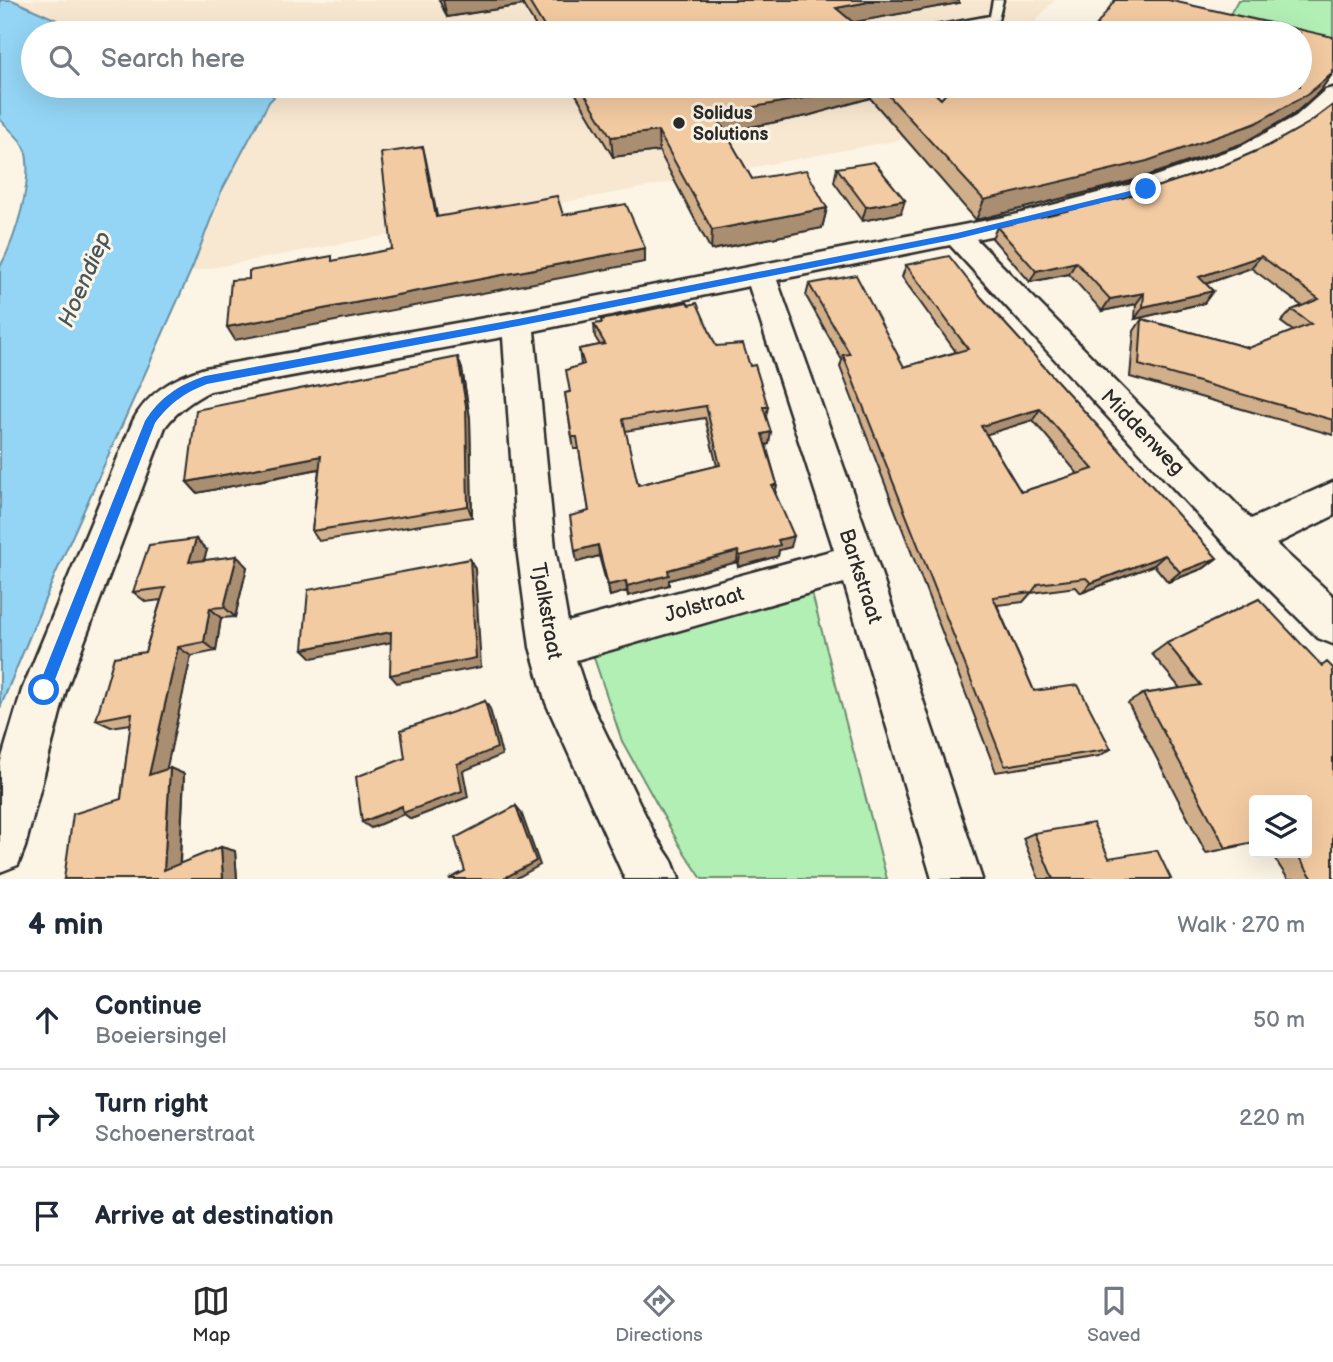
<!DOCTYPE html>
<meta charset="utf-8">
<style>
body{margin:0;font-family:"Balsamiq Sans",sans-serif;background:#f6f6f7;color:#1f2937}
.controls{position:absolute;right:21px;bottom:21px;display:grid;overflow:hidden;border-radius:7px;box-shadow:0 7px 28px #0002}
.controls button{width:63px;height:63px;display:grid;place-items:center;padding:0;border:0;border-bottom:2px solid #e0e1e3;background:#fff;color:#1f2937;font:35px sans-serif}
.stop{position:absolute;width:21px;height:21px;margin:-16px;border:5px solid #1a73e8;border-radius:50%;background:#fff}
.stop.end{background:#1a73e8;border-color:#fff;box-shadow:0 2px 7px #0008}
.list{margin:0;padding:0;list-style:none}
h2{display:flex;justify-content:space-between;align-items:center;height:91px;margin:0;padding:0 28px;font-size:30px}
h2 small{font-size:23px;font-weight:400;color:#747a83}
.list li{display:grid;grid-template-columns:46px 1fr auto;gap:21px;align-items:center;box-sizing:border-box;height:98px;padding:0 28px;border-top:2px solid #e0e1e3}
.list b{display:block;font-size:26px;white-space:nowrap}
.list p{margin:0;font-size:23px;white-space:nowrap;color:#747a83}
.list em{font-size:23px;font-style:normal;color:#747a83}
.icon{flex:none;width:38px;height:38px;fill:none;stroke:currentColor;stroke-width:2;stroke-linecap:round;stroke-linejoin:round}
.map{position:relative;flex:none;width:1333px;height:879px;overflow:hidden}
.search{position:absolute;background:#fff;box-shadow:0 7px 28px #0002;left:21px;right:21px;top:21px;height:77px;display:flex;align-items:center;gap:18px;box-sizing:border-box;padding:0 24px;border-radius:38px;color:#747a83;font-size:26px}
.sheet{height:385px;background:#fff}
nav{display:flex;justify-content:space-around;align-items:center;box-sizing:border-box;height:98px;border-top:2px solid #e0e1e3;background:#fff;font-size:19px;color:#747a83}
nav a{display:grid;justify-items:center;gap:4px}
nav .on{color:#2b2b2b}
.map>svg:first-child{display:block}
.built{fill:#f9e8d1}
.green{fill:#b2efb5;stroke:#6e8d70;stroke-width:2}
.water{fill:#94d5f5;stroke:#6a91a4;stroke-width:2}
.lines{fill:none;stroke-linecap:round;stroke-linejoin:round}
.service-casing{stroke:#2b2b2b;stroke-width:5}
.minor-casing{stroke:#2b2b2b;stroke-width:5}
.service{fill:#fcf5e5;fill-rule:evenodd}
.minor{fill:#fcf5e5;fill-rule:evenodd}
.wall{fill:#d1af8b;stroke:#2b2b2b;stroke-width:2;fill-rule:evenodd}
.shaded-wall{fill:#aa8e71;stroke:#2b2b2b;stroke-width:2}
.building{fill:#f3cba2;stroke:#2b2b2b;stroke-width:2;fill-rule:evenodd}
.route{fill:#1a73e8}
.poi-dot{fill:#2b2b2b;stroke:#fcf5e5;stroke-width:2.5}
.labels{text-anchor:middle;stroke-width:6;stroke-linejoin:round;paint-order:stroke}
.far-poi-label{font-size:18px;font-weight:bold;fill:#2b2b2b;stroke:#fcf5e5;text-anchor:start}
.street-label{font-size:21px;fill:#2b2b2b;stroke:#fcf5e5}
.water-label{font-size:23px;font-style:italic;fill:#45565e;stroke:#fcf5e5}
</style>
<div class="map">
<svg width="1333" height="879" viewBox="0 0 1333 879">
<rect width="100%" height="100%" fill="#fcf5e5"/>
<filter id="ink" filterUnits="userSpaceOnUse"><feTurbulence type="fractalNoise" baseFrequency=".0143" numOctaves="2"/><feDisplacementMap in="SourceGraphic" scale="14" xChannelSelector="R" yChannelSelector="G"/><feConvolveMatrix kernelMatrix="1 2 1 2 8 2 1 2 1" color-interpolation-filters="sRGB"/></filter>
<g filter="url(#ink)">
<path class="built" d="M0 0H1055L1035 21 1079 33H43Z
M135 86H1129L1109 101 158 278Z"/>
<path class="green" d="M1238 0H1333V41L1229 16Z
M810 586 887 879H702L680 846 622 741 590 646Z"/>
<path class="water" d="M0 0H12L86 33H33V86H266L274 97 269 102 221 192 193 266 55 575 0 708V267C15 239 34 181 25 149 22 139 7 128 0 119Z"/>
<g class="lines">
<g class="service-casing">
<path id="service" d="M993 0H1003L998 20 920 33H898L990 16Z"/>
</g>
<g class="minor-casing">
<path id="minor" d="M1333 88V107C1254 180 1081 218 976 239L1251 519 1333 482V516L1276 544 1333 596V644L1318 638 1232 552 950 245 777 280 877 561 982 879H932L844 583 576 660 588 697 656 837 672 861 679 879H625L546 703 530 647 517 548 503 337 210 391C192 400 177 411 165 427L66 690 25 847 18 865 0 872V764L22 690 133 421C148 392 175 377 205 368L518 312 1014 215 1136 183 1242 146 1296 116 1325 90ZM749 286 834 550 568 622 555 548 534 331Z"/>
</g>
<use href="#service" class="service"/>
<use href="#minor" class="minor"/>
</g>
<path class="wall" d="M439 0H959V3L853 22 866 33H540L523 5 447 17Z
M1333 73 1319 92 1294 114 1241 144 1135 180 976 220 870 98 807 116 725 132 752 179 827 208 822 228 711 250 659 151 613 157 571 86H927L941 99Z
M1333 105V435L1130 377 1134 331 1142 319 1249 348 1293 331 1281 322 1292 310 1302 306 1251 268 1206 284 1213 291 1204 303 1135 319 1136 304 1102 311 1069 274 1030 282 992 238 997 227 1122 198 1222 166 1268 146 1309 123Z
M837 168 901 213 862 221 834 182Z
M906 265 982 298 1217 558 1204 568 1168 582 1154 565 1081 593 1076 587 1031 593 1023 602 997 605 1034 691 1111 749 1099 756 996 772 840 367 842 360 806 296 809 284 904 367 956 352 902 277ZM1033 420 1078 474 1021 492 986 434Z
M601 320 716 346 750 366 768 407 766 417 769 444 766 445 777 484 775 493 791 547 779 550 778 556 738 567 737 562 669 580V585L628 596 627 591 610 596 599 556 577 562 589 511 579 449H574L565 393 570 392 581 365 579 349 600 345 595 337 594 324 602 323ZM705 418 717 466 638 485 625 431Z
M462 369 470 418 472 517 319 541 312 531 319 469 197 493 187 482Z
M207 550 204 560 247 567 235 617 221 618 216 651 191 656 166 769 184 774 180 864 221 847 235 851 237 879H64L121 799 131 724 111 727 96 720 145 652 161 600 146 602 133 592Z
M1259 599 1333 879H1288L1271 853H1307L1254 800V843L1206 853 1128 703 1143 694 1180 688 1152 654 1167 643Z
M1034 833 1109 858 1171 879H1039L1023 838Z"/>
<path class="shaded-wall" d="M443 0H522L523 5 447 17Z
M879 0H959V3L833 26 836 8Z
M1333 73 1319 92 1294 114 1241 144 1135 180 976 220 984 200Z
M850 86H872L870 98 807 116 714 134 715 114Z
M658 131 659 151 613 157 611 137Z
M423 147 426 160 440 231 436 217Z
M905 200 901 213 862 221 866 207Z
M827 208 822 228 711 250 712 230Z
M645 248V262L235 340 227 327Z
M1261 256 1251 268 1190 289 1199 277Z
M1076 262 1069 274 1030 282 1036 271Z
M1213 291 1204 303 1135 319 1143 307Z
M1144 293 1136 304 1102 311 1110 299Z
M458 357 462 369 470 418 472 517 468 506Z
M1040 409 1033 420 975 438 981 426Z
M771 432 769 444 760 446 762 434Z
M321 456 328 467 197 493 187 482Z
M777 484 775 496 772 486Z
M794 536 791 547 779 550 778 556 738 567 740 556 778 540Z
M196 539 207 550 200 572 189 562Z
M598 545 599 556 577 562 575 551Z
M738 551 737 562 669 580V585L628 596 627 586 668 570Z
M1165 555 1154 565 1081 593 1091 583Z
M237 556 247 567 235 617 224 607Z
M1217 558 1204 568 1168 582 1180 572Z
M470 559 475 569 481 667 397 683 390 675Z
M626 581 627 591 610 596 608 585Z
M210 608 221 618 216 651 204 642Z
M391 632 397 641 312 658 303 649Z
M178 647 191 656 164 781 149 775Z
M485 701 490 709 502 755 463 771 468 797 411 819 404 814 371 828 362 822 402 806 457 764Z
M170 768 184 774 179 874 164 870Z
M516 806 521 812 540 865 515 879H503Z
M221 847 235 851 237 879H223Z"/>
<path class="building" d="M528 0H879L836 8 866 33H548Z
M1115 0H1168L1333 37V73L1308 94 1254 124 1147 161 984 200 880 86H927L941 99 953 86H1300V33H1091Z
M580 86H850L810 97 715 114 752 179 806 170 827 208 712 230 658 131 611 137Z
M1333 105V420L1139 365 1142 319 1249 348 1311 324 1292 310 1319 299 1261 256 1199 277 1213 291 1143 307 1144 293 1110 299 1076 262 1036 271 997 227 1122 198 1222 166 1268 146 1309 123Z
M423 147 436 217 557 196 563 215 626 204 645 248 227 327 231 280 249 279V271L332 256V261L392 249 381 153Z
M874 162 905 200 866 207 837 168Z
M949 256 982 298 1217 558 1180 572 1165 555 1091 583 1086 578 1038 584 1032 592 993 597 1034 691 1078 685 1111 749 1005 766 843 355 850 354 809 284 856 275 904 367 968 349 906 265ZM1040 409 1093 469 1021 492 981 426Z
M687 302 689 305 697 303 716 346 743 344 750 366 755 365 768 407H763L771 432 762 434 777 484 772 486 794 536 778 540 780 545 740 556 738 551 668 570 669 575 627 586 626 581 608 585 598 545 575 551 570 516 589 511 577 437H572L565 393 570 392 566 370 584 364 579 349 605 344 594 324 602 323 601 320ZM706 406 720 465 638 485 623 419Z
M458 357 466 406 468 506 312 531 321 456 187 482 196 410Z
M196 539 189 562 237 556 224 607 210 608 204 642 178 647 149 775 170 768 164 870 221 847 223 879H64L73 814 121 799 132 713 96 720 114 657 145 652 165 588 133 592 149 545Z
M470 559 476 658 390 675 391 632 303 649 308 590Z
M1259 599 1322 666 1327 662 1333 668V879H1313L1296 853H1307V800H1254V842L1226 848 1143 694 1201 685 1167 643Z
M485 701 497 748 457 764 462 791 403 813 402 806 362 822 356 777 405 758 401 730Z
M516 806 536 861 503 879H449L465 871 455 838Z
M1093 823 1109 858 1157 850 1171 879H1053L1034 833Z"/>
</g>
<path class="route" d="M1146 187 1149 191 957 239 518 326 207 384C184 393 170 403 155 423L49 695H39L37 690 145 421C160 397 179 385 205 376L518 319 957 233Z"/>
<circle class="poi-dot" cx="679" cy="123" r="7"/>
<g class="labels">
<g class="far-poi-label">
<text x="693" y="119">Solidus<tspan x="693" dy="21">Solutions</tspan></text>
</g>
<g class="street-label">
<text transform="translate(1143 432) rotate(46)" y="7">Middenweg</text>
<text transform="translate(861 576) rotate(72)" y="7">Barkstraat</text>
<text transform="translate(704 604) rotate(-16)" y="7">Jolstraat</text>
<text transform="translate(547 611) rotate(80)" y="7">Tjalkstraat</text>
</g>
<g class="water-label">
<text transform="translate(84 279) rotate(-67)" y="8">Hoendiep</text>
</g>
</g>
</svg>
<div class="controls">
<button><svg class="icon" aria-label="layers" viewBox="0 0 24 24"><path d="M12 4l9 5-9 5-9-5zM3 14l9 5 9-5"/></svg></button>
</div>
<div class="stop" style="left:44px;top:690px"></div>
<div class="stop end" style="left:1146px;top:189px"></div>
<div class="search"><svg class="icon" aria-label="search" viewBox="0 0 24 24"><circle cx="10" cy="10" r="6"/><path d="M15 15l6 6"/></svg>Search here</div>
</div>
<section class="sheet">
<h2>4 min<small>Walk · 270 m</small></h2>
<ul class="list">
<li><svg class="icon" aria-label="ahead" viewBox="0 0 24 24"><path d="M12 20V5M6 11l6-6 6 6"/></svg><div><b>Continue</b><p>Boeiersingel</p></div><em>50 m</em></li>
<li><svg class="icon" aria-label="right" viewBox="0 0 24 24"><path d="M7 20v-9h11M14 6l5 5-5 5"/></svg><div><b>Turn right</b><p>Schoenerstraat</p></div><em>220 m</em></li>
<li><svg class="icon" aria-label="arrive" viewBox="0 0 24 24"><path d="M6 21V4h12l-3 4 3 4H6"/></svg><div><b>Arrive at destination</b></div></li>
</ul>
</section>
<nav>
<a class="on"><svg class="icon" aria-label="map" viewBox="0 0 24 24"><path d="M3 6l6-2 6 2 6-2v14l-6 2-6-2-6 2zM9 4v14M15 6v14"/></svg>Map</a>
<a><svg class="icon" aria-label="directions" viewBox="0 0 24 24"><path d="M12 3l9 9-9 9-9-9zM9 14v-3h6M13 9l2 2-2 2"/></svg>Directions</a>
<a><svg class="icon" aria-label="saved" viewBox="0 0 24 24"><path d="M7 4h10v16l-5-4-5 4z"/></svg>Saved</a>
</nav>
